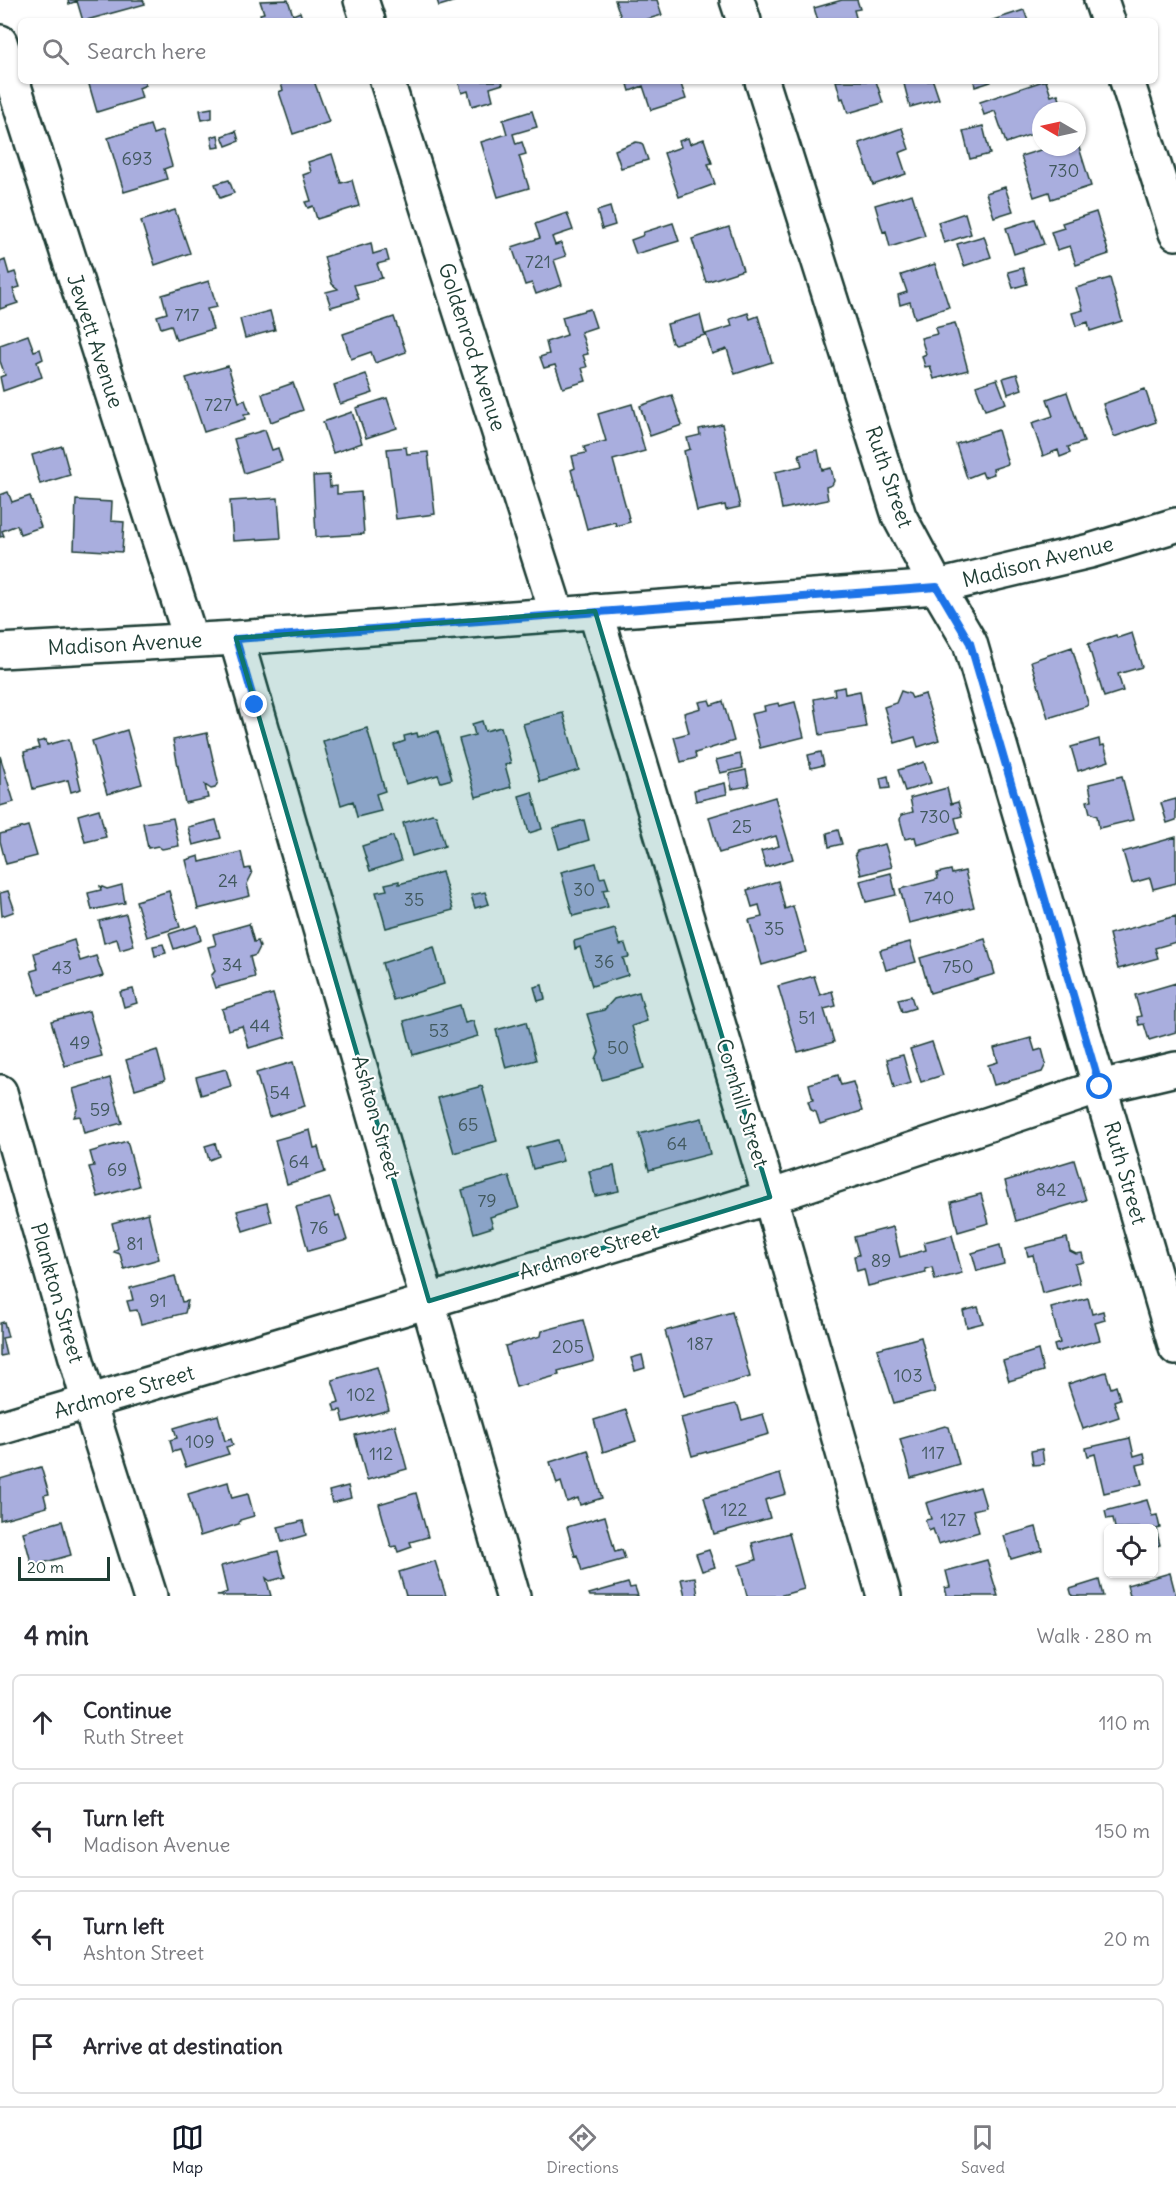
<!DOCTYPE html>
<meta charset="utf-8">
<style>
body{margin:0;font-family:Delius,sans-serif;background:#f2f2f3;color:#2b2b33}
.controls{position:absolute;right:18px;bottom:18px;display:grid;overflow:hidden;border-radius:9px;box-shadow:0 2px 4px #0004}
.controls button{width:54px;height:54px;display:grid;place-items:center;padding:0;border:0;border-bottom:2px solid #e1e1e2;background:#fff;color:#2b2b33;font:30px sans-serif}
.compass{position:absolute;left:1032px;top:102px;width:54px;height:54px;border-radius:50%;background:#fff;box-shadow:0 2px 4px #0004;rotate:279deg}
.scale{position:absolute;left:18px;bottom:15px;width:92px;box-sizing:border-box;padding-left:6px;border:3px solid #1f3d34;border-top:0;font-size:16px;line-height:21px;white-space:nowrap;color:#1f3d34;-webkit-text-stroke:4px #fff;paint-order:stroke}
.stop{position:absolute;width:18px;height:18px;margin:-14px;border:4px solid #1a73e8;border-radius:50%;background:#fff}
.stop.end{background:#1a73e8;border-color:#fff;box-shadow:0 2px 6px #0008}
.list{margin:0;padding:0;list-style:none}
h2{display:flex;justify-content:space-between;align-items:center;height:78px;margin:0;padding:0 24px;font-size:26px}
h2 small{font-size:20px;font-weight:400;color:#7c7c81}
.list li{display:grid;grid-template-columns:39px 1fr auto;gap:18px;align-items:center;box-sizing:border-box;height:96px;margin:0 12px 12px;padding:0 12px;border:2px solid #e1e1e2;border-radius:9px}
.list b{display:block;font-size:22px;white-space:nowrap}
.list p{margin:0;font-size:20px;white-space:nowrap;color:#7c7c81}
.list em{font-size:20px;font-style:normal;color:#7c7c81}
.icon{flex:none;width:33px;height:33px;fill:none;stroke:currentColor;stroke-width:2;stroke-linecap:round;stroke-linejoin:round}
.map{position:relative;flex:none;width:1176px;height:1596px;overflow:hidden}
.search{position:absolute;background:#fff;box-shadow:0 2px 4px #0004;left:18px;right:18px;top:18px;height:66px;display:flex;align-items:center;gap:15px;box-sizing:border-box;padding:0 21px;border-radius:9px;color:#7c7c81;font-size:22px}
.sheet{height:510px;background:#fff}
nav{display:flex;justify-content:space-around;align-items:center;box-sizing:border-box;height:84px;border-top:2px solid #e1e1e2;background:#fff;font-size:16px;color:#7c7c81}
nav a{display:grid;justify-items:center;gap:3px}
nav .on{color:#111827}
.map>svg:first-child{display:block}
.building{fill:#a9aede;stroke:#1f3d34;stroke-width:1.5}
.lines{fill:none;stroke-linecap:round;stroke-linejoin:round}
.street-casing{stroke:#1f3d34;stroke-width:38}
.secondary-casing{stroke:#1f3d34;stroke-width:38}
.street{stroke:#fff;stroke-width:33}
.secondary{stroke:#fff;stroke-width:33}
.route{stroke:#1a73e8;stroke-width:8}
.marked{fill:#0f766e;fill-opacity:0.2;stroke:#0f766e;stroke-width:4.5;stroke-linejoin:round}
.labels{text-anchor:middle;stroke-width:4.5;stroke-linejoin:round;paint-order:stroke}
.number-label{font-size:18px;fill:#42595e}
.street-label{font-size:21px;fill:#1f3d34;stroke:#fff}
</style>
<div class="map">
<svg width="1176" height="1596" viewBox="0 0 1176 1596">
<rect width="100%" height="100%" fill="#fff"/>
<filter id="ink" filterUnits="userSpaceOnUse"><feTurbulence type="fractalNoise" baseFrequency=".0167" numOctaves="2"/><feDisplacementMap in="SourceGraphic" scale="12" xChannelSelector="R" yChannelSelector="G"/><feConvolveMatrix kernelMatrix="1 2 1 2 8 2 1 2 1" color-interpolation-filters="sRGB"/></filter>
<g filter="url(#ink)">
<path class="building" d="M68 0H143L145 4 83 21 77 1 69 4Z
M288 0 293 15 300 12 303 21H262L260 14 264 13 260 1Z
M437 0H459L439 6Z
M615 0H657L662 15 641 21H622Z
M842 0H857L860 9 854 10 857 21H818L814 8Z
M1024 10 1028 21H990Z
M88 81H144L146 85 139 88 142 98 97 112Z
M280 81H314L329 122 293 134 279 92 283 90Z
M458 81H502L503 84 490 88 493 100 472 106 468 91 462 93Z
M627 81H680L686 99 651 110 643 86 630 91Z
M836 81H876L883 103 848 113 843 98 841 99Z
M915 81H933L939 99 910 107 904 84Z
M974 81H991V82L975 87Z
M1043 81H1046L1051 96 1058 94 1062 106 1056 108 1057 111H1041V131L1006 143 995 111 984 115 980 102Z
M212 108V118L202 120 200 110Z
M532 111 537 127 513 134 516 144 522 142 526 154 519 156 529 188 498 197 481 142 507 134 503 120Z
M150 125 153 134 162 131 172 166 164 169 167 179 124 192 108 138Z
M983 126 990 154 970 159 963 131Z
M902 128 909 149 899 153 906 174 873 185 859 143Z
M236 131 239 141 226 146 222 136Z
M218 135 220 147 213 148 211 137Z
M688 138 690 144 704 139 712 163 708 164 715 184 679 197 664 153 681 147 679 141Z
M1077 141 1091 186 1051 199 1049 192 1034 197 1021 156 1050 147H1077Z
M636 142 642 143 648 160 621 168 615 150Z
M332 154 341 183 352 180 359 206 317 219 313 206 308 208 305 202 311 201 303 175 311 172 308 162Z
M229 180 234 193 220 198 215 184Z
M1005 187 1013 211 994 217 986 193Z
M912 194 925 236 890 247 886 231 883 232 875 205Z
M610 207 615 225 602 229 597 211Z
M175 210 190 253 155 265 141 221Z
M1096 212 1109 254 1076 265 1070 246 1057 250 1051 232 1064 228 1062 223Z
M567 213 573 230 552 237 555 245 561 243 566 256 554 260 562 285 536 294 532 283 525 285 512 247 540 238 535 224Z
M965 213 971 234 944 243 938 222Z
M1035 219 1044 244 1014 254 1006 228Z
M673 223 679 241 636 254 631 240 642 236 644 232Z
M729 227 743 270 706 282 692 239Z
M984 236 991 257 964 266 957 244Z
M371 243 373 254 386 250 389 261 377 264 382 278 354 285 359 299 331 307 326 292 338 289 332 284 324 257Z
M5 260 9 274 15 272 20 287 13 289 18 303 0 309V262Z
M935 264 949 307 915 318 910 302 900 305 898 295 907 292 901 275Z
M1023 268 1027 284 1013 288 1008 272Z
M1110 278 1122 321 1090 331 1088 322 1076 326 1072 313 1083 310 1076 288Z
M209 281 217 307 207 309 213 329 176 340 171 325 161 328 157 316 167 313 162 295Z
M590 309 596 327 581 332 588 354 583 355 587 367 582 368 586 381 563 388 555 365 544 368 540 357 549 354 546 342 567 335 562 317Z
M270 311 275 330 245 338 240 319Z
M748 313 750 319 758 316 772 362 735 374 727 349 712 354 706 334 732 326 730 319Z
M700 315 705 335 675 344 672 343 667 324Z
M394 317 406 352 375 363 371 352 351 359 343 334Z
M955 323 968 370 934 379 930 366 925 367 922 356 926 354 921 338 937 334 935 328Z
M28 335 34 351 40 349 43 359 37 362 42 377 3 391 0 377 5 375 0 361V345Z
M228 366 239 402 245 400 250 414 244 415 245 419 204 432 186 378Z
M366 374 373 393 340 404 334 385Z
M1017 374 1022 389 1008 394 1003 378Z
M997 379 1006 403 985 410 976 386Z
M293 383 303 410 271 422 262 394Z
M1145 389 1156 422 1114 437 1103 404Z
M1067 392 1084 442 1068 447 1070 453 1060 457 1058 450 1043 456 1032 423 1053 416 1047 399Z
M672 395 682 425 650 436 640 406Z
M387 398 397 428 366 438 356 408Z
M632 404 645 451 613 460 630 522 616 526 615 522 587 529 571 470 575 468 572 456 586 453 584 447 606 441 598 414Z
M352 412 362 443 333 453 323 422Z
M722 424 740 507 726 510 725 505 697 511 684 451 690 449 687 438 700 435 699 429Z
M265 430 272 450 278 448 282 461 244 473 234 439Z
M998 430 1008 464 993 469 994 474 984 477 982 472 967 478 956 444Z
M62 446 70 475 40 484 32 455Z
M406 447 407 454 428 452 435 514 396 519 387 449Z
M818 450 822 470 831 468 834 481 832 485 826 487 828 500 782 509 775 472 802 466 799 454Z
M329 475 330 487 337 486V494L361 492 364 534 316 537 313 476Z
M8 492 12 502 30 496 41 527 20 534 17 525 2 531 4 536 0 537V495Z
M278 498 281 538 233 541 230 501Z
M76 500 112 502 111 521 124 522 122 552 74 549Z
M1132 633 1142 667 1118 674 1123 691 1104 697 1088 644 1116 635 1117 638Z
M1072 647 1088 703 1087 706 1048 718 1031 661Z
M844 687 845 694 860 691 866 727 820 735 814 699 835 695 834 689Z
M901 691 910 694 912 698 925 694 939 740 918 747 915 737 895 743 884 707 896 703Z
M709 700 711 705 723 701 734 741 695 753 696 758 681 762 674 737 689 733 684 713 701 708 699 702Z
M795 702 804 737 760 748 751 714 765 711 764 706 778 703 779 706Z
M563 713 579 770 540 782 523 724Z
M482 721 485 731 501 727 511 763 505 765 511 787 476 797 459 739 475 735 472 724Z
M367 728 385 791 376 794 381 811 357 817 353 801 341 805 323 741Z
M127 730 142 784 107 794 92 741Z
M438 731 452 779 441 782 438 775 406 784 394 745 405 741 404 736 417 733 418 737Z
M207 733 218 782 215 788 211 789 205 785 208 798 185 803 173 740Z
M69 739 81 789 71 792 68 780 33 789 24 752 39 748 37 742 46 740 47 745Z
M1099 739 1100 746 1104 745 1109 761 1078 771 1071 747Z
M821 752 824 765 811 768 808 755Z
M740 754 743 768 720 773 716 760Z
M0 756 14 802 0 806Z
M924 762 931 783 905 791 898 770Z
M746 770 749 786 732 789 729 774Z
M888 776 890 788 882 789 880 778Z
M1122 776 1133 820 1099 828 1097 816 1090 813 1087 801 1092 800 1089 784Z
M725 783 727 794 696 801 694 790Z
M947 788 951 804 958 802 962 816 955 818 959 833 917 845 915 837 905 839 900 820 901 815 913 812 910 798Z
M532 792 542 829 529 833 519 796Z
M775 797 793 859 766 867 761 851 779 846 776 836 719 853 709 817Z
M1176 799V820L1167 823 1161 803Z
M99 809 106 837 85 842 78 815Z
M432 814 436 815 445 846 412 856 403 823Z
M173 818 179 846 162 849 158 846 148 848 143 823Z
M216 820 221 838 193 845 188 827Z
M584 820 589 840 559 849 553 828Z
M28 826 37 856 6 864 0 841V834Z
M838 830 842 844 829 847 827 833Z
M393 836 401 861 370 871 362 846Z
M1176 837V883L1153 889 1150 878 1132 883 1123 852Z
M885 844 892 867 861 875 855 854 857 851Z
M241 852 245 869 250 868 252 874 247 884 250 896 198 909 186 860 199 856 200 862Z
M596 863 600 878 605 877 609 889 603 890 608 907 573 916 561 872Z
M951 870 952 874 965 871 974 907 909 923 900 889 938 879 937 873Z
M442 872 453 910 386 928 376 892 387 890 385 884 399 881V884Z
M891 873 896 895 866 902 860 881Z
M778 881 785 909 793 906 806 952 762 965 749 920 762 917 759 905 752 907 747 890Z
M122 885 125 903 92 910 88 893 101 890 100 886 107 889Z
M8 891 14 908 13 912 2 916 0 893Z
M169 891 180 927 147 937 136 901Z
M485 892 489 904 475 908 471 895Z
M126 914 134 946 120 950 117 939 104 943 99 921Z
M1176 916V942L1155 948 1158 958 1118 969 1109 934Z
M249 924 254 942 258 941 260 947 256 955 250 957 255 977 215 988 211 976 215 971 208 947 216 945 213 934Z
M197 925 201 940 174 949 169 934Z
M615 929 620 945 625 944 629 957 623 958 628 975 592 986 580 947 575 949 574 941Z
M985 939 995 974 930 993 920 958Z
M74 940 80 961 96 956 103 976 39 995 31 971 38 969 34 953Z
M910 942 916 962 886 970 880 950Z
M163 944 166 953 155 956 153 946Z
M434 947 444 984 393 1000 382 963Z
M814 976 820 995 832 991 836 1006 824 1009 834 1042 798 1052 778 986Z
M1176 983V1032L1149 1040 1144 1024 1139 1025 1137 1017 1141 1016 1135 995Z
M542 985 545 999 538 1001 534 987Z
M133 989 137 1003 124 1007 120 992Z
M639 992 647 1021 632 1026 644 1068 602 1080 596 1059 599 1052 587 1014 604 1010 614 999Z
M273 994 286 1037 249 1048 242 1026 228 1030 222 1009Z
M911 996 915 1008 902 1012 898 999Z
M460 1005 465 1023 473 1021 478 1036 413 1055 404 1021Z
M89 1011 102 1056 65 1066 51 1021Z
M526 1022 536 1060 506 1068 496 1030Z
M1031 1038 1035 1051 1042 1049 1046 1064 1042 1072 994 1085 988 1065 998 1062 994 1048Z
M932 1042 943 1075 921 1082 910 1049Z
M157 1050 165 1080 135 1089 126 1060Z
M903 1055 911 1083 894 1088 887 1059Z
M293 1062 305 1106 269 1117 256 1073Z
M226 1069 231 1086 201 1095 196 1077Z
M838 1075 841 1085 853 1082 862 1111 820 1124 816 1112 811 1110 808 1101 813 1100 809 1084Z
M110 1078 122 1123 84 1133 80 1116 74 1117 78 1107 73 1089Z
M482 1086 497 1141 454 1153 438 1098Z
M702 1118 710 1154 649 1170 639 1134Z
M310 1130 314 1148 318 1147 325 1172 287 1184 275 1140Z
M557 1140 563 1161 533 1169 527 1148Z
M127 1141 139 1186 98 1197 89 1167 94 1166 90 1152Z
M215 1143 219 1156 209 1160 205 1146Z
M1074 1160 1086 1200 1016 1221 1005 1181Z
M614 1166 619 1191 595 1196 589 1171Z
M509 1176 519 1208 490 1217 493 1227 474 1233 462 1190Z
M981 1194 989 1223 958 1232 951 1202Z
M330 1198 336 1216 339 1215 347 1240 308 1251 296 1207Z
M267 1203 272 1222 243 1231 237 1211Z
M148 1213 159 1259 124 1269 120 1254 114 1252 118 1248 112 1223Z
M893 1227 900 1257 926 1250 924 1242 952 1235 962 1273 935 1280 932 1267 925 1269 926 1272 868 1286 864 1269 857 1271 854 1256 859 1255 854 1237Z
M1067 1238 1070 1251 1076 1254 1082 1253 1084 1262 1075 1264 1080 1283 1042 1293 1033 1255 1028 1256 1026 1248Z
M1000 1245 1004 1264 977 1271 972 1253Z
M175 1276 182 1302 188 1301 185 1313 141 1324 137 1310 130 1311 127 1301 133 1300 130 1288Z
M1088 1298 1092 1314 1103 1311 1105 1320 1095 1323 1100 1340 1056 1352 1054 1345 1060 1343 1051 1308Z
M978 1307 983 1323 967 1327 963 1311Z
M732 1312 750 1377 684 1396 665 1331Z
M583 1320 594 1361 558 1371 559 1375 516 1387 505 1346 541 1336 542 1331Z
M4 1322 8 1337 2 1338 6 1355 0 1356V1323Z
M921 1337 935 1392 894 1403 877 1349Z
M1038 1350 1043 1371 1009 1381 1003 1361Z
M642 1355 645 1368 635 1371 631 1358Z
M377 1367 389 1410 344 1422 341 1410 335 1411 333 1404 339 1402 332 1380Z
M1106 1372 1111 1388 1116 1386 1120 1399 1114 1401 1119 1417 1083 1429 1068 1384Z
M735 1404 738 1406 742 1420 763 1414 769 1434 692 1456 681 1418Z
M626 1410 636 1441 603 1452 594 1420Z
M218 1415 225 1441 231 1439 233 1445 226 1447 229 1454 186 1467 180 1450 173 1452 170 1440 177 1438 174 1428Z
M395 1425 407 1469 367 1480 355 1435Z
M945 1426 949 1427 959 1464 911 1478 900 1439Z
M1130 1438 1134 1456 1144 1453 1146 1463 1137 1465 1142 1484 1104 1493 1095 1454 1088 1456 1086 1448Z
M1042 1449 1044 1464 1033 1465 1031 1451Z
M588 1450 602 1498 580 1505 578 1498 567 1502 561 1482 557 1484 550 1462Z
M41 1467 49 1494 44 1495 47 1507 0 1520V1479Z
M780 1474 786 1494 765 1500 770 1518 714 1534 704 1497Z
M228 1482 232 1498 248 1494 254 1516 240 1520 239 1524 200 1536 188 1494Z
M348 1486 351 1498 332 1503 329 1491Z
M980 1487 986 1507 973 1510 979 1532 938 1544 933 1529 929 1531 925 1520 931 1519 926 1503Z
M416 1493 428 1537 410 1542 412 1547 398 1552 396 1546 391 1547 379 1504Z
M1147 1500 1152 1516 1157 1515 1160 1528 1156 1529 1160 1545 1154 1547V1528H1115L1113 1518 1107 1519 1105 1511Z
M605 1516 615 1552 622 1550 625 1559 582 1571 577 1555 575 1556 567 1527Z
M62 1521 71 1555 32 1566 23 1532Z
M303 1521 306 1535 282 1542 278 1527Z
M1036 1527 1042 1550 1011 1559 1004 1536Z
M789 1533 804 1589 779 1596H747L739 1565 756 1560 752 1543Z
M709 1550 715 1567 702 1571 696 1554Z
M278 1551 285 1577 270 1581 266 1578 271 1596H217L227 1592 221 1566Z
M987 1560 998 1596H947L945 1588 950 1587 946 1571Z
M435 1561 446 1596H406L399 1572Z
M1170 1573 1176 1596H1130L1127 1585Z
M695 1577 698 1596H685L681 1579Z
M1099 1580 1103 1596H1072L1070 1589Z
M628 1583 630 1588 635 1587 638 1596H590L589 1594Z"/>
<g class="lines">
<g class="street-casing">
<path id="street" d="M361 0 368 21
M737 0 744 21
M1101 0 1108 21
M387 81 557 614
M762 81 899 516 937 587 970 643 1176 1348
M1127 81 1176 233
M595 611 770 1197 884 1596
M0 1092 89 1403 150 1596
M0 1428 429 1301 770 1197 1100 1087 1176 1069"/>
</g>
<g class="secondary-casing">
<path id="secondary" d="M0 42 191 640
M236 638 513 1596
M0 651 236 638 937 587 1090 551 1176 525"/>
</g>
<use href="#street" class="street"/>
<use href="#secondary" class="secondary"/>
</g>
</g>
<g class="lines" filter="url(#ink)">
<path class="route" d="M255 705 236 639 937 587 970 643 1100 1087"/>
</g>
<path class="marked" d="M595 611 770 1197 429 1301 236 638Z"/>
<g class="labels">
<g class="number-label">
<text x="137" y="165">693</text>
<text x="1064" y="177">730</text>
<text x="538" y="268">721</text>
<text x="187" y="321">717</text>
<text x="218" y="411">727</text>
<text x="935" y="823">730</text>
<text x="742" y="833">25</text>
<text x="228" y="887">24</text>
<text x="584" y="896">30</text>
<text x="939" y="904">740</text>
<text x="414" y="906">35</text>
<text x="774" y="935">35</text>
<text x="604" y="968">36</text>
<text x="232" y="971">34</text>
<text x="958" y="973">750</text>
<text x="62" y="974">43</text>
<text x="807" y="1024">51</text>
<text x="260" y="1032">44</text>
<text x="439" y="1037">53</text>
<text x="80" y="1049">49</text>
<text x="618" y="1054">50</text>
<text x="280" y="1099">54</text>
<text x="100" y="1116">59</text>
<text x="468" y="1131">65</text>
<text x="677" y="1150">64</text>
<text x="299" y="1168">64</text>
<text x="117" y="1176">69</text>
<text x="1051" y="1196">842</text>
<text x="487" y="1207">79</text>
<text x="319" y="1234">76</text>
<text x="135" y="1250">81</text>
<text x="881" y="1267">89</text>
<text x="158" y="1307">91</text>
<text x="700" y="1350">187</text>
<text x="568" y="1353">205</text>
<text x="908" y="1382">103</text>
<text x="361" y="1401">102</text>
<text x="200" y="1448">109</text>
<text x="933" y="1459">117</text>
<text x="381" y="1460">112</text>
<text x="734" y="1516">122</text>
<text x="953" y="1526">127</text>
</g>
<g class="street-label">
<text transform="translate(95 341) rotate(72)" y="7">Jewett Avenue</text>
<text transform="translate(472 347) rotate(72)" y="7">Goldenrod Avenue</text>
<text transform="translate(889 477) rotate(71)" y="7">Ruth Street</text>
<text transform="translate(1038 562) rotate(-14)" y="7">Madison Avenue</text>
<text transform="translate(125 644) rotate(-3)" y="7">Madison Avenue</text>
<text transform="translate(742 1103) rotate(73)" y="7">Cornhill Street</text>
<text transform="translate(376 1117) rotate(74)" y="7">Ashton Street</text>
<text transform="translate(1125 1173) rotate(74)" y="7">Ruth Street</text>
<text transform="translate(589 1252) rotate(-17)" y="7">Ardmore Street</text>
<text transform="translate(57 1293) rotate(74)" y="7">Plankton Street</text>
<text transform="translate(124 1392) rotate(-16)" y="7">Ardmore Street</text>
</g>
</g>
</svg>
<div class="controls">
<button><svg class="icon" aria-label="locate" viewBox="0 0 24 24"><circle cx="12" cy="12" r="6"/><path d="M12 2v4M12 18v4M2 12h4M18 12h4"/></svg></button>
</div>
<svg class="compass" viewBox="-18 -18 36 36"><path d="M0-13l5 13h-10z" fill="#e53935"/><path d="M0 13l5-13h-10z" fill="#7c7c81"/></svg>
<div class="scale">20 m</div>
<div class="stop" style="left:1100px;top:1087px"></div>
<div class="stop end" style="left:255px;top:705px"></div>
<div class="search"><svg class="icon" aria-label="search" viewBox="0 0 24 24"><circle cx="10" cy="10" r="6"/><path d="M15 15l6 6"/></svg>Search here</div>
</div>
<section class="sheet">
<h2>4 min<small>Walk · 280 m</small></h2>
<ul class="list">
<li><svg class="icon" aria-label="ahead" viewBox="0 0 24 24"><path d="M12 20V5M6 11l6-6 6 6"/></svg><div><b>Continue</b><p>Ruth Street</p></div><em>110 m</em></li>
<li><svg class="icon" aria-label="left" viewBox="0 0 24 24"><path d="M17 20v-9H6M10 6l-5 5 5 5"/></svg><div><b>Turn left</b><p>Madison Avenue</p></div><em>150 m</em></li>
<li><svg class="icon" aria-label="left" viewBox="0 0 24 24"><path d="M17 20v-9H6M10 6l-5 5 5 5"/></svg><div><b>Turn left</b><p>Ashton Street</p></div><em>20 m</em></li>
<li><svg class="icon" aria-label="arrive" viewBox="0 0 24 24"><path d="M6 21V4h12l-3 4 3 4H6"/></svg><div><b>Arrive at destination</b></div></li>
</ul>
</section>
<nav>
<a class="on"><svg class="icon" aria-label="map" viewBox="0 0 24 24"><path d="M3 6l6-2 6 2 6-2v14l-6 2-6-2-6 2zM9 4v14M15 6v14"/></svg>Map</a>
<a><svg class="icon" aria-label="directions" viewBox="0 0 24 24"><path d="M12 3l9 9-9 9-9-9zM9 14v-3h6M13 9l2 2-2 2"/></svg>Directions</a>
<a><svg class="icon" aria-label="saved" viewBox="0 0 24 24"><path d="M7 4h10v16l-5-4-5 4z"/></svg>Saved</a>
</nav>
